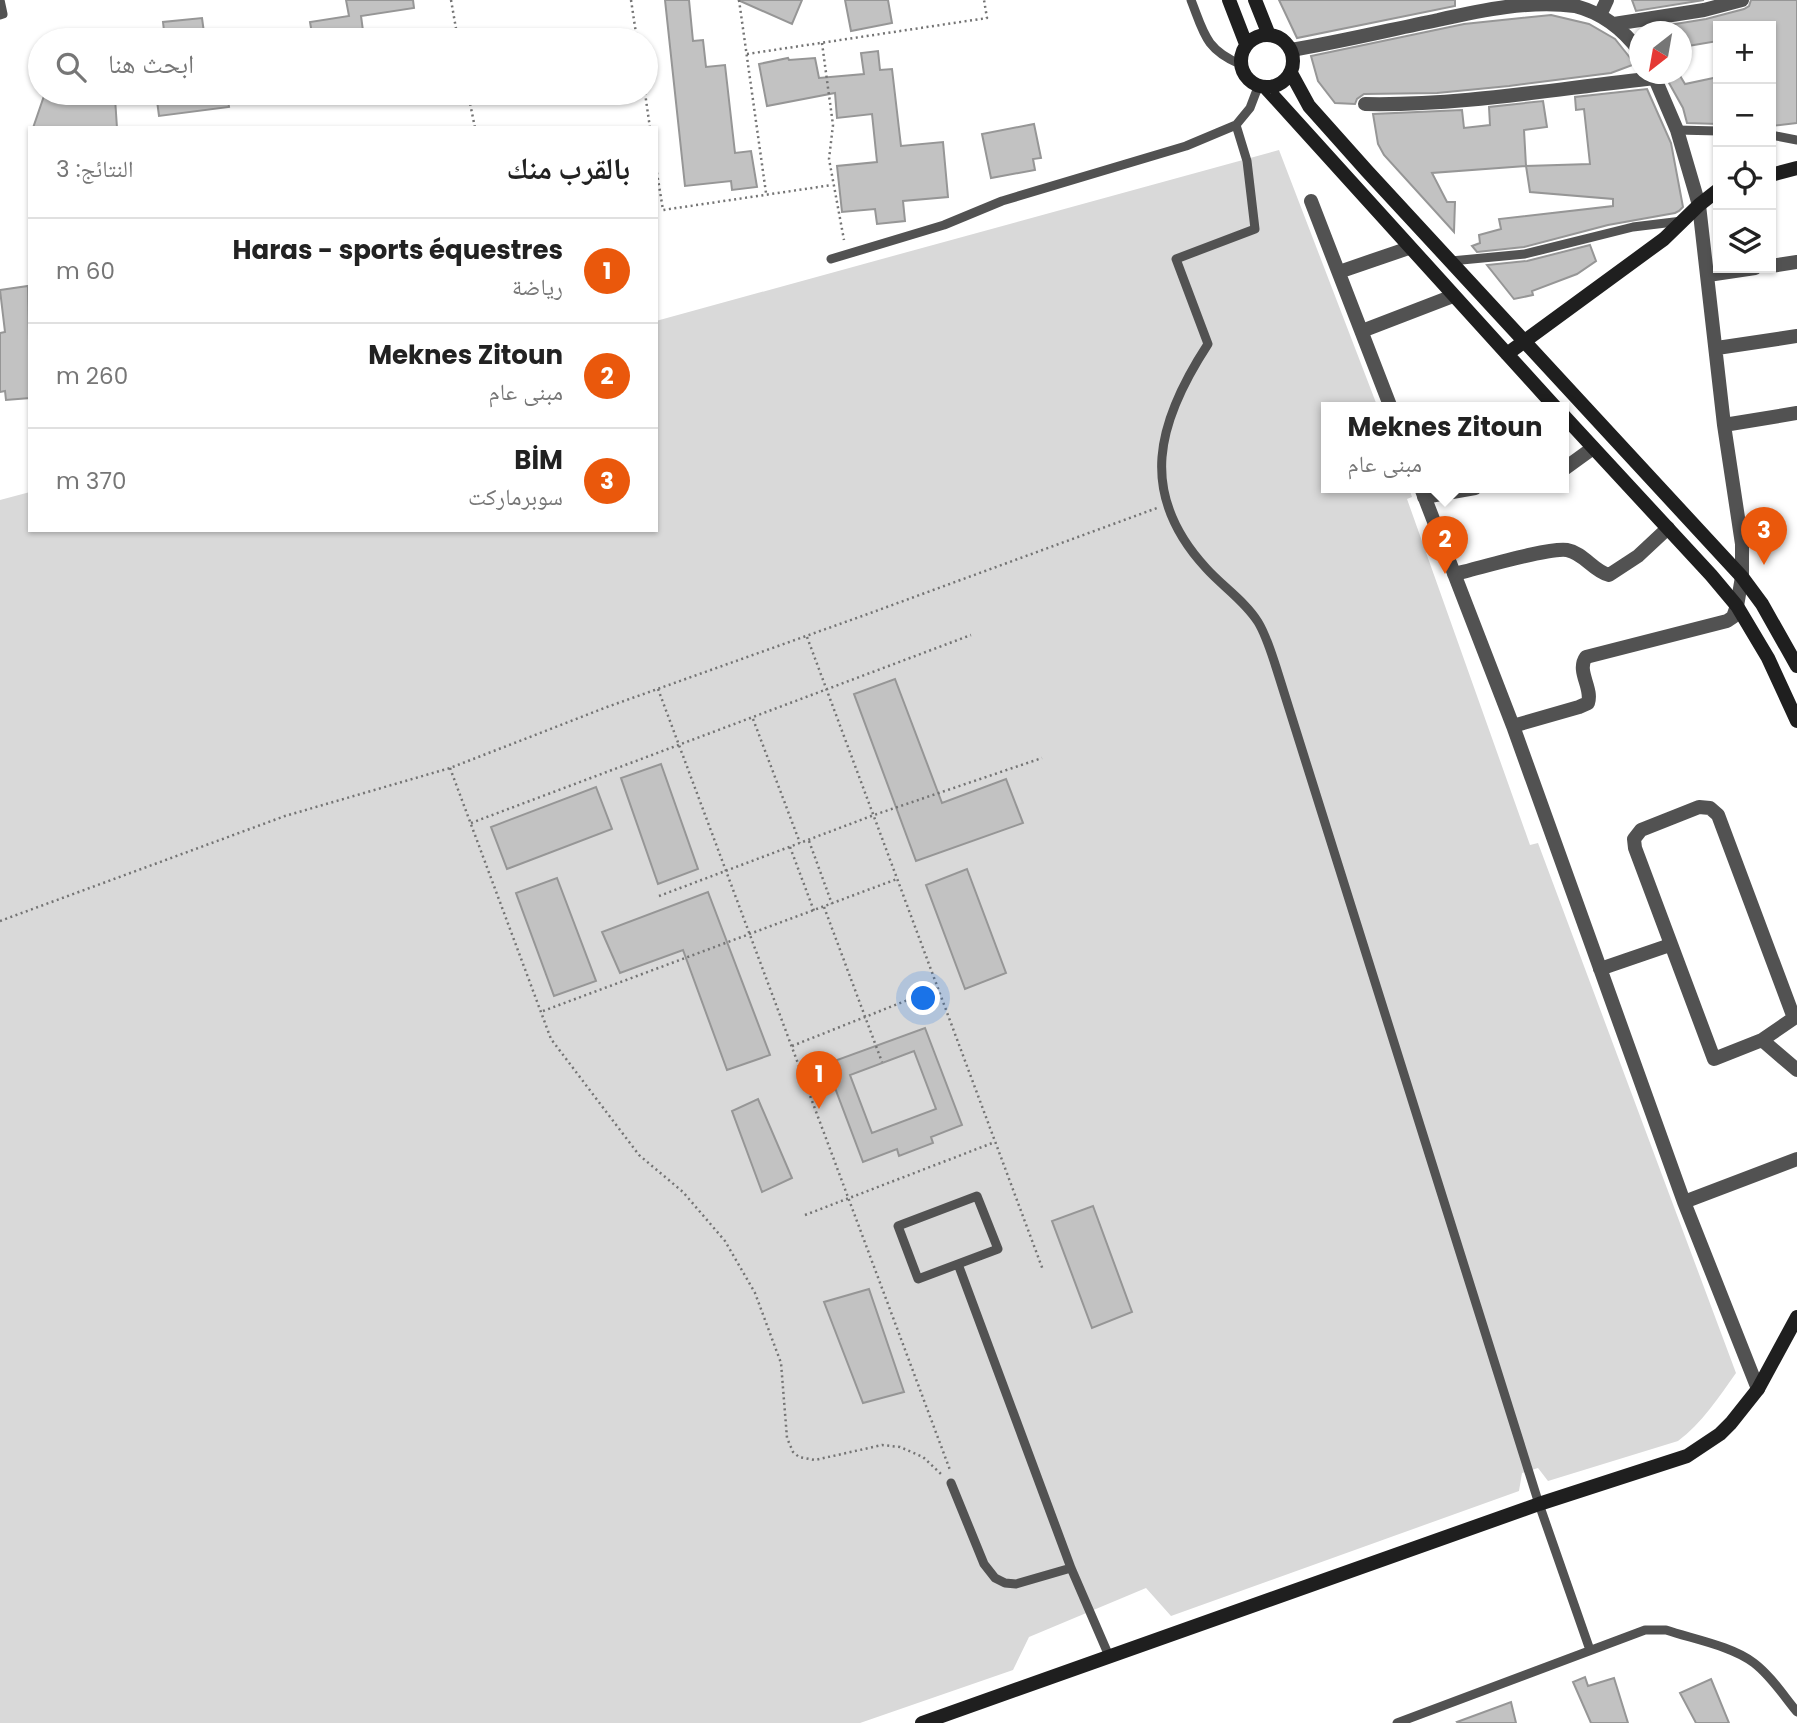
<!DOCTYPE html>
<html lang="ar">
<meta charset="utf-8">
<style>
body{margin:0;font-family:Poppins,"Noto Naskh Arabic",sans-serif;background:#f6f6f6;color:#222;direction:rtl}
.controls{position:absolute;right:21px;top:21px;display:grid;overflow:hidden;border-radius:0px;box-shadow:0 2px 5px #0004}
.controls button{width:63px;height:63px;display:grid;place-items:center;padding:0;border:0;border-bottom:2px solid #e0e0e0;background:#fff;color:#222;font:35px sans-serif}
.compass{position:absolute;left:1629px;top:21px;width:63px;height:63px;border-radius:50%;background:#fff;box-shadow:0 2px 5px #0004;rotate:211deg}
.you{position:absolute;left:924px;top:999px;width:24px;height:24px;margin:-18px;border:5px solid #fff;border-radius:50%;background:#1a73e8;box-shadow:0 0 0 10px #1a73e833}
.badge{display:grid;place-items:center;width:46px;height:46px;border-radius:50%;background:#ea580c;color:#fff;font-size:23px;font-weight:700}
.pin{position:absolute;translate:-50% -58px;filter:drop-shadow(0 2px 4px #0008)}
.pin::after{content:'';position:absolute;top:37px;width:24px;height:21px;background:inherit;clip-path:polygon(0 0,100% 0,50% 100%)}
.popup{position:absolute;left:1321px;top:402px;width:248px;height:91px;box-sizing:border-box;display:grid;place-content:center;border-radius:0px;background:#fff;filter:drop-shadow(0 2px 5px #0005);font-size:23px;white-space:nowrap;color:#767676}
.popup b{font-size:26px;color:#222}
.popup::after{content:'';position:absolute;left:50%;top:100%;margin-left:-14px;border:14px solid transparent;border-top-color:#fff}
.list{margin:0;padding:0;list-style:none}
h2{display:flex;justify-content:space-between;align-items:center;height:91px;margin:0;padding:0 28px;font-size:30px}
h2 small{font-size:23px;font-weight:400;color:#767676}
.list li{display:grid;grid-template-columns:46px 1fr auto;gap:21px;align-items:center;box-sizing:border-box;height:105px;padding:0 28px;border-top:2px solid #e0e0e0}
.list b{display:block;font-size:26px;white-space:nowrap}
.list p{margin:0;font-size:23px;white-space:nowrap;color:#767676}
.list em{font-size:23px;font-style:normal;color:#767676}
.icon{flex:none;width:38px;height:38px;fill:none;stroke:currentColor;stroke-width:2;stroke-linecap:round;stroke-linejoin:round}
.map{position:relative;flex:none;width:1797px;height:1723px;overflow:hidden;direction:ltr}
.search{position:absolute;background:#fff;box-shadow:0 2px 5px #0004;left:28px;top:28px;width:630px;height:77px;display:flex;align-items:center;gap:18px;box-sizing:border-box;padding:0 24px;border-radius:38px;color:#767676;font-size:26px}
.panel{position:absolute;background:#fff;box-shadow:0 2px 5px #0004;left:28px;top:126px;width:630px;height:406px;border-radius:0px;direction:rtl}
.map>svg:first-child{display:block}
.green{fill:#d9d9d9}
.building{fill:#c2c2c2;stroke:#969696;stroke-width:2;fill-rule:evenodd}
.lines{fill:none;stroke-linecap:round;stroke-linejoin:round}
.path{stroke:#747474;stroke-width:2.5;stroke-dasharray:2 3.5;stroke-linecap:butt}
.lane{stroke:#525252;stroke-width:9}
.street{stroke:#525252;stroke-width:14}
.secondary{stroke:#1f1f1f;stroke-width:14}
</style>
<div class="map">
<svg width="1797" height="1723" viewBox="0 0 1797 1723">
<rect width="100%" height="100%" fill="#fff"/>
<path class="green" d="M1279 150 1378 408H1326V488H1409L1412 497 1407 499 1530 845 1538 843 1736 1373C1719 1397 1702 1423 1678 1441L1548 1481 1538 1468 1522 1473 1519 1491 1171 1616 1146 1588 1029 1637 1013 1670 860 1723H0V500L30 492V530H656V321Z"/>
<path class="building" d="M346 0H413L414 8 361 16 364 38 313 40 310 22 349 16Z
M665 0H689L693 41 703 40 706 67 725 65 735 153 751 151 757 187 732 190 731 181 685 186Z
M738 0H802L792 24Z
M845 0H888L892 23 851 31Z
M1279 0H1455V6L1297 38Z
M1632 0H1704L1636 11Z
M1751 0H1797V123L1771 126V26H1718V41L1682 47V32H1645L1644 29 1706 19 1744 9 1749 6Z
M1551 15 1589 24 1615 39 1635 64 1611 73 1509 86 1437 93 1364 94 1357 99 1355 104 1335 103 1318 81 1311 56 1464 24Z
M202 18 205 40H165L163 22Z
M878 51 880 70 892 69 901 146 943 142 948 197 903 201 905 221 877 224 875 209 842 212 837 166 877 162 872 114 837 118 835 93 767 106 759 64 788 58 789 60 815 58 819 78 864 74 861 53Z
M1664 74H1679L1685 84 1718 77V124L1687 123 1683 108Z
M1647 89 1671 143 1683 207 1679 211 1675 213 1608 225 1524 247 1477 252 1472 246 1480 243 1479 235 1501 229 1499 219 1613 206V199L1530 192 1526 166 1590 164 1584 109 1576 110 1575 97Z
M45 93H92V95H103L115 98 117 128H33Z
M156 93H227L229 107 159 116Z
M1543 101 1547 127 1524 130 1526 166 1432 173 1447 202H1455L1454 232 1384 155 1378 144 1373 114 1462 110 1464 128 1490 125 1489 107Z
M1034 124 1041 158 1033 159 1035 170 991 178 982 134Z
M1590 245 1596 261 1577 274 1532 291 1533 295 1514 299 1487 265 1527 261Z
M28 286 30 398 6 400 5 391 0 392V333L5 332 0 290Z
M895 679 942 803 1006 779 1023 823 916 861 854 694Z
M661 764 698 869 658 884 621 778Z
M596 787 612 829 507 869 491 827Z
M967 869 1006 973 965 989 926 885Z
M557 878 596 981 554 996 516 893Z
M708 892 770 1055 727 1070 683 950 620 973 602 932Z
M925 1028 962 1125 931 1137 933 1143 899 1156 897 1149 863 1162 826 1064ZM914 1051 936 1109 872 1133 850 1075Z
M758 1099 792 1178 762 1192 732 1111Z
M1093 1206 1132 1312 1092 1328 1052 1221Z
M869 1289 904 1392 863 1403 824 1302Z
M1585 1677 1588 1686 1614 1678 1628 1723H1591L1573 1682Z
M1711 1679 1729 1723H1696L1680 1693Z
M1511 1702 1516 1723H1458L1457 1722Z"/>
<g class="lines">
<path class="path" d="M451 0 458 40
M631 0 637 40
M739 0 766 193
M822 43 833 125 829 159 844 240
M747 54 987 18 984 0
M468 93 475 128
M645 93 650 128
M656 167 663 210 832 185
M807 637 1043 1270
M658 689 950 1470
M753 719 800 843
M450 768 551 1039 639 1155 683 1192 725 1241 755 1293 781 1363 787 1438 793 1452 799 1457 815 1460 882 1445 900 1447 923 1457 941 1474
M471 823 971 635
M809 841 832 904
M790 847 814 911
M659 896 874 815 1042 758
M824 907 882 1062
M0 921 285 816 450 768 607 707 865 615 1157 508
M543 1011 897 879
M792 1046 938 988
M805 1215 995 1142"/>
<path class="lane" d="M1191 0C1204 33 1205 49 1240 64
M0 15 3 14 0 0
M1236 125 1247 161 1255 229 1176 259 1208 344C1157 422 1137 493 1206 568 1222 586 1245 601 1258 622 1266 635 1271 652 1276 667L1539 1504 1590 1650
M1677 130 1718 131
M1771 135 1797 140
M831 259 944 225 1002 201 1186 146 1236 125 1250 108 1258 87
M1451 261 1525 254 1633 227 1682 221
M977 1196 998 1249 918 1279 898 1226Z
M958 1264 1071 1568 1109 1656
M951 1483 984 1564 995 1578 1005 1583 1016 1584 1071 1568
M1397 1723 1645 1630H1666C1693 1639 1732 1646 1754 1663 1771 1676 1783 1695 1797 1712"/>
<path class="street" d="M1600 15 1607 0
M1614 24 1704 10 1742 0
M1291 50C1340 42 1389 30 1438 20 1482 10 1530 0 1575 6 1603 13 1623 29 1640 52
M1365 104C1462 106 1559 88 1656 78
M1311 201 1391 408
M1771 266 1797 262
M1339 272 1409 248
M1708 275 1755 268
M1362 331 1453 296
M1717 348 1797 336
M1724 425 1797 413
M1564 469 1593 448
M1421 488 1513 726 1684 1202 1758 1389
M1424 497 1475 488
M1454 574C1477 569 1548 547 1567 550 1584 553 1593 571 1609 575L1638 556 1668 528
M1513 726 1579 707 1588 703C1593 688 1576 671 1586 657L1727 621 1733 617 1737 606 1742 577V544L1724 425 1699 205 1677 130 1653 74
M1600 969 1670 945
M1794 1018 1718 815 1710 808 1699 807 1641 830 1634 839 1635 848 1714 1059 1762 1040 1797 1016
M1762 1040 1797 1070
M1684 1202 1797 1159"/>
<path class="secondary" d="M1229 0 1246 44
M1255 0 1269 35
M1241 61a26 26 0 1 1 52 0a26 26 0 1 1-52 0Z
M1291 73 1309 106 1367 171 1742 577 1762 604 1797 666
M1266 88 1556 408
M1771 175 1797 168
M1507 354 1664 239 1699 205 1718 190
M1564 416 1711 575 1737 606 1768 658 1797 721
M922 1723 1539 1504 1687 1456 1720 1434 1731 1423 1758 1389 1797 1317"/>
</g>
</svg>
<div class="controls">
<button>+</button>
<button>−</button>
<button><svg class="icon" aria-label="locate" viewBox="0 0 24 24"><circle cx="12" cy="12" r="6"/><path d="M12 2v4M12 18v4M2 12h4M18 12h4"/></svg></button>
<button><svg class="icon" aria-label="layers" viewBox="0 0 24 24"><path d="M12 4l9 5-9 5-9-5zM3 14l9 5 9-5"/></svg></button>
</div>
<svg class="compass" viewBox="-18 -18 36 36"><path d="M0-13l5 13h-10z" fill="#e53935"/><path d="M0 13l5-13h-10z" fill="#767676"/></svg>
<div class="you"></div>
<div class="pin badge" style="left:819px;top:1109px">1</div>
<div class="pin badge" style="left:1445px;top:574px">2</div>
<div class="popup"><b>Meknes Zitoun</b>مبنى عام</div>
<div class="pin badge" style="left:1764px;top:565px">3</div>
<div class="search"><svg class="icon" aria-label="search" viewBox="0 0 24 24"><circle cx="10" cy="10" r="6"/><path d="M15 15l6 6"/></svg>ابحث هنا</div>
<section class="panel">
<h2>بالقرب منك<small>النتائج: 3</small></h2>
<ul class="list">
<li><span class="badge">1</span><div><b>Haras - sports équestres</b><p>رياضة</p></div><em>60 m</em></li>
<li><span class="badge">2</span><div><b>Meknes Zitoun</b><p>مبنى عام</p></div><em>260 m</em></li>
<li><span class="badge">3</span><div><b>BİM</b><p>سوبرماركت</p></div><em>370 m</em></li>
</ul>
</section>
</div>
